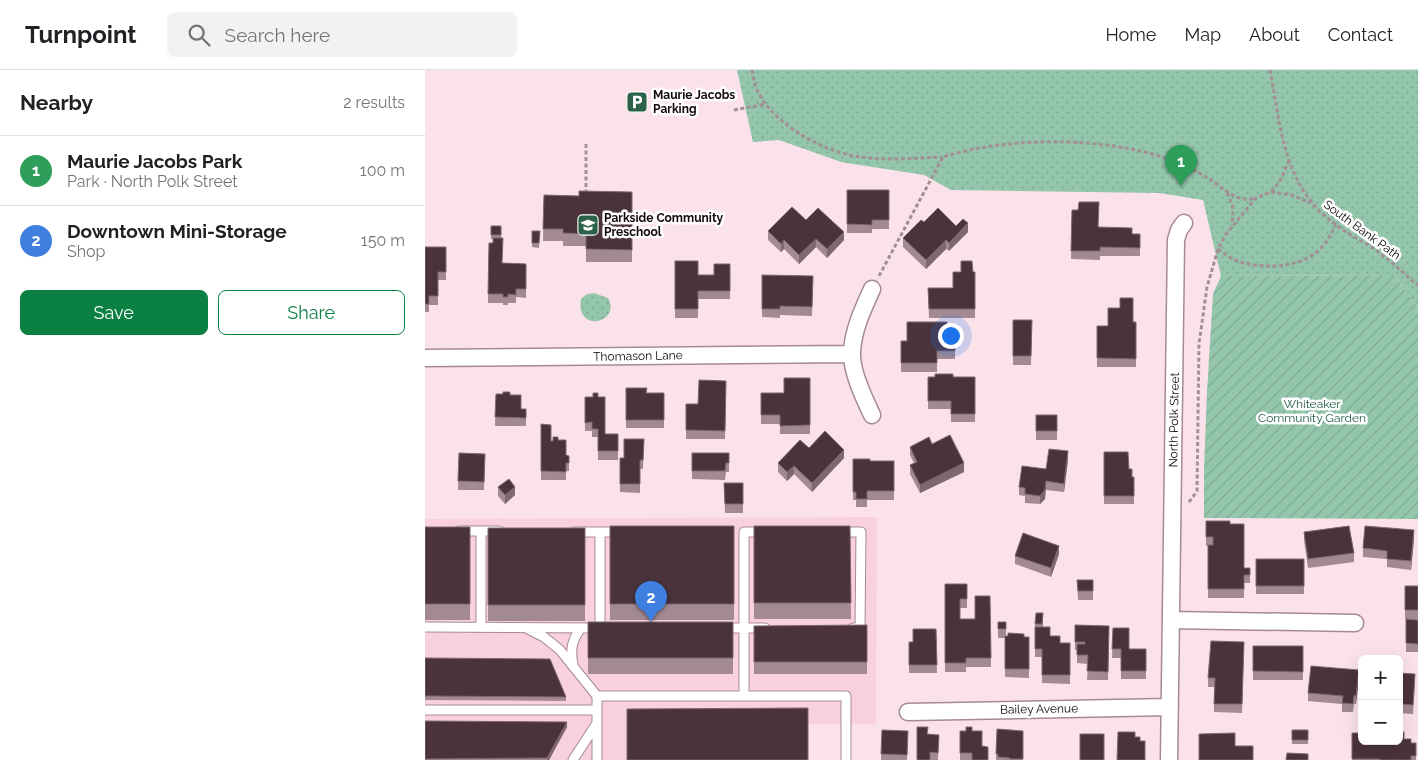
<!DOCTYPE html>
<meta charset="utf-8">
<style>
body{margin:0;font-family:Raleway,sans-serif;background:#f2f2f2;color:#202124}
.controls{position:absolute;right:15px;bottom:15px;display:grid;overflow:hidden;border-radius:8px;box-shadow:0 5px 20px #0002}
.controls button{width:45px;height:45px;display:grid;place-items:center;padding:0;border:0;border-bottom:1px solid #e0e0e0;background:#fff;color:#202124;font:25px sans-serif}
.you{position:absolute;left:525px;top:265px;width:18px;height:18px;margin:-12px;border:4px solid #fff;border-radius:50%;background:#1a73e8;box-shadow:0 0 0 8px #1a73e833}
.badge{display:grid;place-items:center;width:32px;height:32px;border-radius:50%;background:#0b8043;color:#fff;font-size:16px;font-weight:700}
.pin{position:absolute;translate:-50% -41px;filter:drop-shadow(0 1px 2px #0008)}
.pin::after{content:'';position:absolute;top:26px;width:18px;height:15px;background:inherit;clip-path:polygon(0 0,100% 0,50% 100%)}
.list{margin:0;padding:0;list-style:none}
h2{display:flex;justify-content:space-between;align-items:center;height:65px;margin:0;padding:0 20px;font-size:21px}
h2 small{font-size:16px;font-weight:400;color:#757577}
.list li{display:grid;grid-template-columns:32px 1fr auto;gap:15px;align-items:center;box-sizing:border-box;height:70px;padding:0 20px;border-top:1px solid #e0e0e0}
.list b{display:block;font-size:19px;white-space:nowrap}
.list p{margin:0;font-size:16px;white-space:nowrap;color:#757577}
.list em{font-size:16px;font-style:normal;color:#757577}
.actions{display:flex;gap:10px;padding:15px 20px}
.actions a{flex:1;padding:11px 0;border:1px solid #0b8043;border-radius:8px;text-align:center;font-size:18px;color:#0b8043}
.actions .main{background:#0b8043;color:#fff}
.icon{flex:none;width:28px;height:28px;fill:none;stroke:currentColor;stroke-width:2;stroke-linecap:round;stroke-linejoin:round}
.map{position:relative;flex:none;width:993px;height:690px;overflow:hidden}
header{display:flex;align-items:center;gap:30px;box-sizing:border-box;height:70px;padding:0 25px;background:#fff;border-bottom:1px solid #e0e0e0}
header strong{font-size:24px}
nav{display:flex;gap:28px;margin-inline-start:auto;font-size:18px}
.search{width:350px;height:45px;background:#f2f2f2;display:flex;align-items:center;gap:12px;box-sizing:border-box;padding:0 18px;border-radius:8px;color:#757577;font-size:19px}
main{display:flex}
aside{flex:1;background:#fff}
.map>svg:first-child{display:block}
.built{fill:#f8d1dc}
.park{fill:url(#park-dots)}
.garden{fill:url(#garden-furrows)}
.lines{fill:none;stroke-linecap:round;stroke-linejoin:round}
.lane-casing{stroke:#a68a93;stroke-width:11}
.street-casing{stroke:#a68a93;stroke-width:19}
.path{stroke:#a39096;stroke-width:3;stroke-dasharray:4 2.5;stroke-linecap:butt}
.lane{stroke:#fff;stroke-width:9}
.street{stroke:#fff;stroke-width:16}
.wall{fill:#a38a92}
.shaded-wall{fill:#806870}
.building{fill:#4b333b;stroke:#806870}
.labels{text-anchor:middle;stroke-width:5;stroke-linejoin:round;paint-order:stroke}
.poi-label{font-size:12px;font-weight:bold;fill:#12080b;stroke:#fff;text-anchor:start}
.street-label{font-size:12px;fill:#12080b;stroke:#fff}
.park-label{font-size:12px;fill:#1d5c41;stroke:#fff}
</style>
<header>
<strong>Turnpoint</strong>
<div class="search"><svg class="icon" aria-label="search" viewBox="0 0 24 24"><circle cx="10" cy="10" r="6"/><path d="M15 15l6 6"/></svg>Search here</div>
<nav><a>Home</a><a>Map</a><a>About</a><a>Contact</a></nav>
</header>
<main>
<aside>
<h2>Nearby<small>2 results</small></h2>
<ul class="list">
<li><span class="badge" style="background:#2e9e5b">1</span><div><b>Maurie Jacobs Park</b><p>Park · North Polk Street</p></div><em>100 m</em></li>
<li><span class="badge" style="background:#3f7fe0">2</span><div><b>Downtown Mini-Storage</b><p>Shop</p></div><em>150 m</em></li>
</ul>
<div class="actions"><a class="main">Save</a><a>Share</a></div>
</aside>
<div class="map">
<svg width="993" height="690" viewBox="0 0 993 690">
<defs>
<pattern id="park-dots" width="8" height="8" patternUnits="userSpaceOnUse" patternTransform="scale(1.25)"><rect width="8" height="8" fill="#94c6ac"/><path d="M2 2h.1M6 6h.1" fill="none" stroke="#7fa993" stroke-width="1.8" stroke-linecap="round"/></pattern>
<pattern id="garden-furrows" width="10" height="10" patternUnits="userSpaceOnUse" patternTransform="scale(1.25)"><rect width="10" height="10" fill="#94c6ac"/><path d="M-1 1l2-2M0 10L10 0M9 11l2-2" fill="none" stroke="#7fa993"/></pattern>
</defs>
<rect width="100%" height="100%" fill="#fbe2ea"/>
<path class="built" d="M452 447 451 654 203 655 202 690H0V449Z"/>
<path class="park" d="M312 0H993V238L969 205 796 206 778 130 734 123 526 120 499 105 416 92 354 70 328 72Z
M169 223 183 228C197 253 150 264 156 229L162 224Z"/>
<path class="garden" d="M969 205 993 238V449L779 448V399L782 322 788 224 796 206Z"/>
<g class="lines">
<g class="lane-casing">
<path id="lane" d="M34 461H74
M56 461V557
M149 462H196
M175 462V558
M415 462H436L435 558H428
M0 557 172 558
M298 558H340
M103 559 119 567 135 580 172 626
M148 594C145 579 147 570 156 558
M319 626V462H339
M0 640H172
M148 690 172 653
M172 690V626H421V690"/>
</g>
<g class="street-casing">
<path id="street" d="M0 288 427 284
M447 345C439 328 426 301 427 282 428 260 438 239 447 219
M746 550 930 553
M483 642 745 637
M744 690 751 170 754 160 759 153"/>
</g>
<path class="path" d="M327 0C328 7 330 16 333 22 349 55 402 84 437 87 463 91 491 88 517 87
M845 0C856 57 858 117 910 154 922 164 936 170 949 179 965 190 979 203 993 216
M309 40 341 34
M161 74V126
M846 122 867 125 885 133
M802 123 808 137 807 155
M793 179C800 184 807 190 816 192 841 199 873 198 893 181 901 174 906 164 911 155
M454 206 518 87C585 66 682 66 749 91 760 95 772 102 783 108 796 117 813 134 831 128
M764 432 772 421 774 274 782 217 793 179 801 164 831 128 845 122 850 118 857 107 864 90"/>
<use href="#lane" class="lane"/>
<use href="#street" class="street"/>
</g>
<path class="wall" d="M422 120H464V159H447V163H422Z
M207 122V192H161V176H138V171H118L119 125 154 126Z
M647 140 673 157 707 164H715V186H675V190L646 189Z
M381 150 419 170 402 188 391 177 374 194 359 179 356 182 343 170V161Z
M499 152 531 156 543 162 524 181 521 179 501 199 478 177V168Z
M66 156H76L77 193 101 194V228L91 227V233H83V235H78V233H63L64 173H68V169H66Z
M107 161H115L114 178 107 177Z
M0 177H21V210H13V235H4V242H0Z
M250 191 273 205H289L305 194V229H273V248H250Z
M548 202H550V248H504L503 218H528Z
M337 205 388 206 387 246 355 245V248L337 247Z
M695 238 708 252H711V297H672V256H683Z
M588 250H607L606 295H588Z
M522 265H530V289H512V302H476V271H482Z
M503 307H550V352H526V339H503Z
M385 308V364H355V354H336V323H359Z
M301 311 300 369H261V334H273Z
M201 318 222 323H239V358H201Z
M71 324 85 325 96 339H101V356H70Z
M160 327H173L180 364H193V390H173V367H167V361H160Z
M611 345H632V370H611Z
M116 354 126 371 133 370 141 385 144 386V401H141V410H116Z
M219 369 218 399H215V423L195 422V388H199Z
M507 374 539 402 495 423 485 404V395L489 393 485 385V377Z
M384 378 419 388 387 422 369 404 362 411 353 402V393Z
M679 382 704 399 707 407H709V434H679Z
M34 383 60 384 59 420H33Z
M267 383H304V402H301L300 410 267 409Z
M428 389 445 391H469V430H442V437H431V430H428Z
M643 390 639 422 621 420 620 429 615 434 600 433V426L594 425V417L621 399Z
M299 413H318V443H300Z
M73 417 90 425 80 434 73 426Z
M781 451 805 454 819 498H825V513H819V528H783V476H781Z
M185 456H309V550H185Z
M329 456H425L426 549H329Z
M0 457H45V550H0Z
M63 458H160V551H63Z
M879 462 929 483V492L883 498 879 470Z
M989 469 986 500 962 497V489L938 487V478Z
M634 484 626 507 590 494V486Z
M831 489H879V524H831Z
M652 510H668V530H653Z
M520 514H542V538H535V549H550L565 526 566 597H541V602H520Z
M980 516H993V549H980Z
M618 543V557L625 566 635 573H645V614L617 613V587H610V554Z
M981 549 993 550V582H981Z
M163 552H308V604H163Z
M573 552H581V566L604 567V608L580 607V568H573Z
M442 555V604H329V556Z
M650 555 684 556 683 610H662L663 594 652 593V580H650Z
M688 558 704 579H721V609H696V588H687Z
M511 559 512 603H484V572H488Z
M819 572 817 643 789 642V617H783V608Z
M828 576H878V610H828Z
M0 588 141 627V631L0 630Z
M974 603 990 613 988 644 974 643Z
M934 609 931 634H929L928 642H917V634L883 631V623Z
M0 651 142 657 124 690H0Z
M572 659 598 661V690H571Z
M457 660 483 669 482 690H456Z
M867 660H883V674H867Z
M535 661H547L557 676 563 690H535Z
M927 663 937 671 979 669 986 673H991V690H927Z
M503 664 514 665 513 690H492Z"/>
<path class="shaded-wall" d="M543 153V162L524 181V173Z
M419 162V170L402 188V179Z
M391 169V177L374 194V185Z
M359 170V179L356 182V174Z
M521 170V179L501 199V190Z
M419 380V388L387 422V413Z
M643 381V390L639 422V414Z
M539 393V402L495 423V415Z
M369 396V404L362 411V402Z
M621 411 620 429 615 434V426Z
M90 417V425L80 434V425Z
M989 460V469L986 500V491Z
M634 476V484L626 507V498Z
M934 600V609L931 634V626Z
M142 652V657L124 690H122V688Z"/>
<path class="building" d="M422 120H464V150H447V155L422 154Z
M154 121 207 122V180L161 179V164L138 163V159H118L119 125 154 126Z
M654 132H674L673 157 707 158V164H715V178L675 177V181H646L647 140H653Z
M367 137 381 150 393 138 419 162 402 179 391 169 374 185 359 170 356 174 343 161Z
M513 138 531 156 538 149 543 153 524 173 521 170 501 190 478 168 496 150 499 152Z
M66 156H76V165H66Z
M107 161H115L114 173H107Z
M68 168H78L77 193 101 194V219H91V225L83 224V227H78V224H63L64 173H68Z
M0 177H21V202H13V226H4V234H0Z
M250 191H273V205H289V194H305V221H273V239H250Z
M536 191H547L548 202H550V239H504L503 218H528V202H536Z
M337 205 388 206 387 237 355 236V239H337Z
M695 228H708V252H711V289L672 288V256H683V238H695Z
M588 250H607L606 286H588Z
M482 252H522V265H530V281H512V293H476V271H482Z
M510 304H528V307H550V344H526V331H503V307H510Z
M359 308H385V355L355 356V345H336V323H359Z
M274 310 301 311 300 361 261 360V334H273Z
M201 318H222L221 323H239V350H201Z
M78 322H85V325H96V339H101V348L70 347 71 324H78Z
M168 323H173V327H180V364H193V381H173V359H167V352L160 353V327H168Z
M611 345H632V361H611Z
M116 354 126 355V371H128V367H133V370H141V385L144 386V393H141V402L116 401Z
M400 361 419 380 387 413 369 396 362 402 353 393 375 370 384 378Z
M525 365 539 393 495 415 485 395 492 392 485 377 504 367 507 374Z
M199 369H219L218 390H215V414H195V388H199Z
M624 379 643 381 639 414 621 411 620 420 615 426 600 424V418L594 417 597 396 621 399Z
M679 382H703L704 399H707V407H709V426H679Z
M34 383 60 384 59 412 33 411Z
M267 383H304V393H301L300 401H267Z
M428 389H445V391H469V421H442V429H431V422H428Z
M84 409 90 417 80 425 73 417Z
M299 413H318V434H300Z
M781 451H805V454H819V498H825V505H819V519H783V475H788V467H781Z
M185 456H309V534H185Z
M329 456H425L426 533H329Z
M924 456 929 483 883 489 879 462Z
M940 456 989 460 986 491 962 489V481L938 478Z
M0 457H45V534H0Z
M63 458H160V535H63Z
M598 463 634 476 626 498 590 486Z
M831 489H879V516H831Z
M652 510H668V521H653Z
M520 514H542V529H535V549H550V526H565L566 588H541V593H520Z
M980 516H993V540H980Z
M611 543H618L617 554H610Z
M981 549 993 550V574L981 573Z
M163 552H308V588H163Z
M573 552H581V559H573Z
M442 555V592H329V556Z
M650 555 684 556 683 602 662 601 663 585H652V574H660V572H650Z
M610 557H625V566H635V573H645V605H617V579H610Z
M688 558H704V579H721V601H696V579H687Z
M488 559H511L512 595H484V572H488Z
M583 563 599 564V567H604V599H580V566H583Z
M786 571 819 572 817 634H789L790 608H783Z
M828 576H878V602L828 601Z
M0 588 125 589 141 627 0 626Z
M886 596 934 600 931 626 929 625 928 634 917 633 918 626 883 623Z
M974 603 990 604 988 635 974 634Z
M383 638V690H202V639Z
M0 651 142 652 122 688 0 689Z
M492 657H503L502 664 514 665 513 683 505 682V690H492Z
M541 657H547V661H557V676L563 677V690H547V683H535V661H541Z
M572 659 598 661V689H585V688L573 687V684H571Z
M935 659H937V671H974V662H979V669H986V673H991V686H986V690H955V689H927V663H935Z
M457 660 483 661 482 685 456 684Z
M867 660H883V670H867Z
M693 662H710V667H715V671H720V690H692Z
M810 663V676H828V690H774V664Z
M655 664H679V690H655Z
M862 683 883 684V690H861Z"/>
<defs>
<g id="parking-square" transform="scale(1.125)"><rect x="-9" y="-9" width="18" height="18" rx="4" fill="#2b6249" stroke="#fff"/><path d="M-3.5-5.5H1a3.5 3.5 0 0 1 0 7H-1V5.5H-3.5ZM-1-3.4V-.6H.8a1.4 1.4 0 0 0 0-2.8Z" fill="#fff"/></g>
<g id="school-square" transform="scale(1.125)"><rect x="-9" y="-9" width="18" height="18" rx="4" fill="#2b6249" stroke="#fff"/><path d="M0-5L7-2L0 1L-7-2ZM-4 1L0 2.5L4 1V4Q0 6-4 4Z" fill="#fff"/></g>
</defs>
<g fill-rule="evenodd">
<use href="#parking-square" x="212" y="32"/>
<use href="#school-square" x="163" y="155"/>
</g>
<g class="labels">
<g class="poi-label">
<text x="228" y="29">Maurie Jacobs<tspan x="228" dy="14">Parking</tspan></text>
<text x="179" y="152">Parkside Community<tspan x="179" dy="14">Preschool</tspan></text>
</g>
<g class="street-label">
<text transform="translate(937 160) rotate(36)" y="4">South Bank Path</text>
<text transform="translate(213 286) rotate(-1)" y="4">Thomason Lane</text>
<text transform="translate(749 350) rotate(-89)" y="4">North Polk Street</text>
<text transform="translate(614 639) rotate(-1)" y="4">Bailey Avenue</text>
</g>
<g class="park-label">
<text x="887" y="338">Whiteaker<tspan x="887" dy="14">Community Garden</tspan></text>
</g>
</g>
</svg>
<div class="controls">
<button>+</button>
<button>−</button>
</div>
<div class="you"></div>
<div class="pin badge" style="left:756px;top:116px;background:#2e9e5b">1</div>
<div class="pin badge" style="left:226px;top:552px;background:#3f7fe0">2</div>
</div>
</main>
